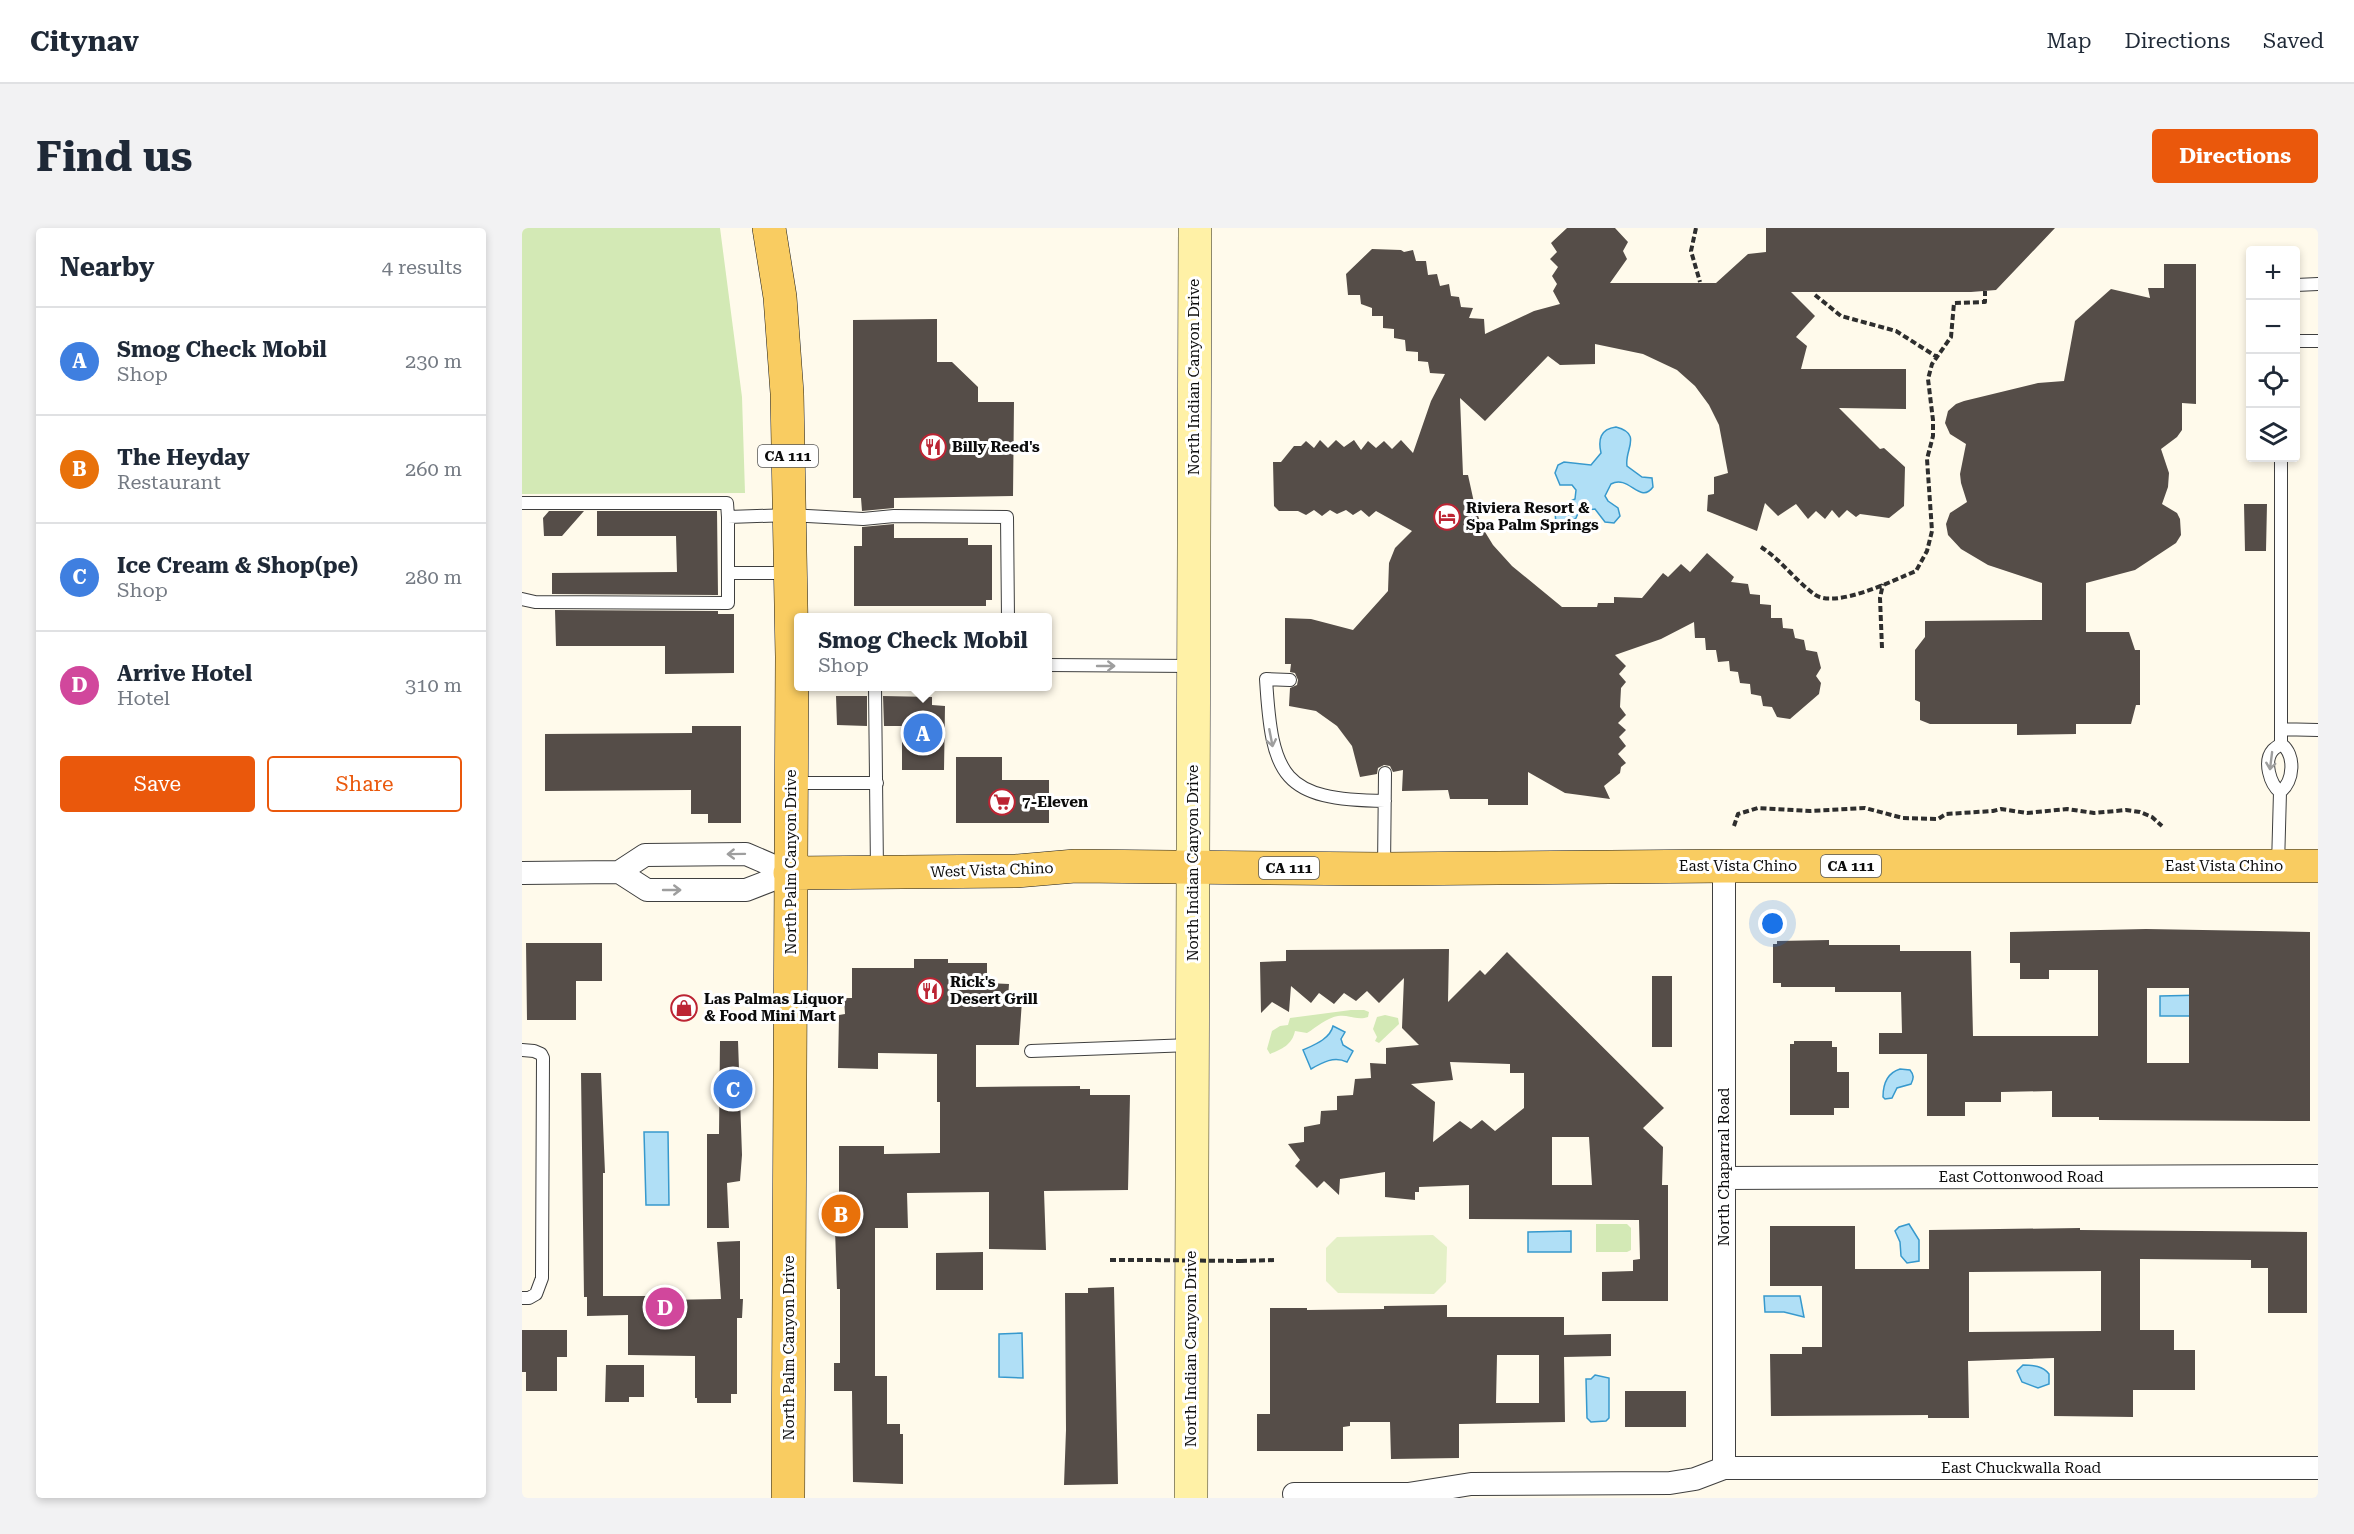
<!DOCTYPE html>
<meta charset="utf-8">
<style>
body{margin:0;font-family:"Roboto Serif",serif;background:#f2f2f3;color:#1f2937}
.controls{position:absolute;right:18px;top:18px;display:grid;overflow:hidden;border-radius:6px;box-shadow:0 3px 9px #0003}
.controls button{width:54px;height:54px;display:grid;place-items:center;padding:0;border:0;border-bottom:2px solid #e0e1e3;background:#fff;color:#1f2937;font:30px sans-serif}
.you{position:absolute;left:1251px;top:696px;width:21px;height:21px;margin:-15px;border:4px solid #fff;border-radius:50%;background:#1a73e8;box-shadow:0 0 0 9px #1a73e833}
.badge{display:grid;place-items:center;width:39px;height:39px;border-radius:50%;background:#ea580c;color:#fff;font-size:20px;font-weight:700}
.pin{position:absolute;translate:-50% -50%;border:3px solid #fff;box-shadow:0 2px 6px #0006}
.popup{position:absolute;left:272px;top:385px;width:258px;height:78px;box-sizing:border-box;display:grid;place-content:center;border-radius:6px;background:#fff;filter:drop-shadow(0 2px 4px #0005);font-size:20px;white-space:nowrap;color:#747a83}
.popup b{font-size:22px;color:#1f2937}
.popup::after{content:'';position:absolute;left:50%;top:100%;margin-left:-12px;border:12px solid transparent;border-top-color:#fff}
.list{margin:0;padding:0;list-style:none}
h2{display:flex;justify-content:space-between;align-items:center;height:78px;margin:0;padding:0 24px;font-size:26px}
h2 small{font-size:20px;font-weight:400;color:#747a83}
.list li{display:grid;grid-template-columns:39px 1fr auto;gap:18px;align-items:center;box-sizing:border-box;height:108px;padding:0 24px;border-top:2px solid #e0e1e3}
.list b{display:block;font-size:22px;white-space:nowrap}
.list p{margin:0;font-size:20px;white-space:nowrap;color:#747a83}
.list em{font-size:20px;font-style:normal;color:#747a83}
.actions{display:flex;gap:12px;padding:18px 24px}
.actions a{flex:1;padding:14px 0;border:2px solid #ea580c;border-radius:6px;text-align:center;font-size:21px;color:#ea580c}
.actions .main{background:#ea580c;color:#fff}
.icon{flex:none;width:33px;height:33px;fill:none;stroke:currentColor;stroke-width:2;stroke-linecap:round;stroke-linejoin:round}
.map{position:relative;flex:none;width:1796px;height:1270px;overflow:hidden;border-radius:6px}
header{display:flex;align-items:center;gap:36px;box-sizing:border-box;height:84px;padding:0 30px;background:#fff;border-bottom:2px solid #e0e1e3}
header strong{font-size:28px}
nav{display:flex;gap:33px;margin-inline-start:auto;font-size:21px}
.intro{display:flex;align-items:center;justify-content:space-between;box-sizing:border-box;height:144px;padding:0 36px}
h1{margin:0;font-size:42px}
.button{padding:15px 27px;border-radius:6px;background:#ea580c;color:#fff;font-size:21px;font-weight:700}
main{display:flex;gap:36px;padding:0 36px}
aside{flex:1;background:#fff;border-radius:6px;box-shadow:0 3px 9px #0003}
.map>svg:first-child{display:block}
.green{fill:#d3e9b5}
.pitch{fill:#e4f0c7}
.water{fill:#b0dff6;stroke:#3799cd;stroke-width:1.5}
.building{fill:#554d48;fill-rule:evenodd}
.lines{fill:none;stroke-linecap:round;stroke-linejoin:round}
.service-casing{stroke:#3f3f3f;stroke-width:14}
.minor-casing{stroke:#3f3f3f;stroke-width:24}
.secondary-casing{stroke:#2e2e2e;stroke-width:34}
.primary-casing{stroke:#1d1d1d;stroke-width:34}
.path{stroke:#2e2e2e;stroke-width:4;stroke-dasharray:6 3;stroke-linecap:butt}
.service{stroke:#fff;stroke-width:12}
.minor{stroke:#fff;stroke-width:22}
.secondary{stroke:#fff1a6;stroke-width:33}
.primary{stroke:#f9cc61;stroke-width:33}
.path-bridge{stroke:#2e2e2e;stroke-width:4;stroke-dasharray:6 3;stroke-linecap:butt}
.oneway{stroke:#9e9e9e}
.labels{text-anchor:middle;stroke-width:6;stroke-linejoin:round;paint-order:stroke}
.shield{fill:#fff;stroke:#555;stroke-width:1.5}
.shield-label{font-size:14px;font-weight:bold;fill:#0c0c0c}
.street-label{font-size:15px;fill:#0c0c0c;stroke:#fff}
.poi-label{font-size:15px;font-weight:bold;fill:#0c0c0c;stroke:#fff;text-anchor:start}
</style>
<header>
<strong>Citynav</strong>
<nav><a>Map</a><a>Directions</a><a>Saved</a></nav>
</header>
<div class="intro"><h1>Find us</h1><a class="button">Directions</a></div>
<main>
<aside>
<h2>Nearby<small>4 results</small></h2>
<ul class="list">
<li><span class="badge" style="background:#3f7fe0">A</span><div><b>Smog Check Mobil</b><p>Shop</p></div><em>230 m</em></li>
<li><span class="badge" style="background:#e8710a">B</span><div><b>The Heyday</b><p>Restaurant</p></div><em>260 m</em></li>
<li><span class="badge" style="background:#3f7fe0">C</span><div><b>Ice Cream &amp; Shop(pe)</b><p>Shop</p></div><em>280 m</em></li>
<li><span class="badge" style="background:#d1479c">D</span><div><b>Arrive Hotel</b><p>Hotel</p></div><em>310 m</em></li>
</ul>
<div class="actions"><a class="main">Save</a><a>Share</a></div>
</aside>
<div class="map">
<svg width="1796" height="1270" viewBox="0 0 1796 1270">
<rect width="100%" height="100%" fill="#fffaeb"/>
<path class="green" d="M0 0H198L220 169 223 265 0 266Z
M829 782H842L847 784 846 789C835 793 827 786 816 788 804 790 795 799 785 805L773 803C770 817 760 821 748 826L745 821 750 803 758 798 766 797 768 790Z
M863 787 876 790 877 796 857 815 853 813 855 809 851 801 855 789Z
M1074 996H1105L1109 1000V1022L1105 1024H1074Z"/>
<path class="pitch" d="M911 1007 925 1019 924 1054 912 1066 816 1065 804 1053V1020L815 1009Z"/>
<path class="water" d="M1094 199C1121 206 1102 222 1105 238L1120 249 1130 250 1131 259C1118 277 1107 246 1089 256L1083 268 1086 273 1096 280 1098 288 1092 295 1083 294 1073 281 1057 283 1054 290 1043 298 1034 296 1033 284 1038 278 1053 271 1054 262 1050 257H1038L1033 245 1036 237 1042 234 1069 237 1079 225C1076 212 1078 201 1094 199Z
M1683 767 1684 788H1638V768Z
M811 798 823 804 819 811 821 817 831 823 825 834C812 828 801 834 789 841L781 822C792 817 808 811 811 798Z
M1378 841 1388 842C1392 847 1392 850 1389 856L1375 860 1370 870 1363 871 1361 869C1361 857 1365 845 1378 841Z
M122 904H146L147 977H124Z
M1387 996 1397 1012V1033L1385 1035 1379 1028 1378 1014 1373 1003 1377 999Z
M1049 1003V1024H1006V1004Z
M1242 1068H1278L1282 1089 1262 1084H1243Z
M500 1105 501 1150 477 1149V1106Z
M1501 1137C1511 1137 1521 1138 1527 1146V1156L1516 1160 1500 1154 1495 1143Z
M1073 1147 1087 1150V1190L1084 1193 1069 1194 1065 1190 1064 1151H1069Z"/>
<path class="building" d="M1045 0H1093L1106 14 1101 23 1105 31 1088 55H1194L1226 26 1244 24V0H1533L1474 62 1449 64H1269L1293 88 1274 109 1285 118 1279 141H1384V181L1317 180 1358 221 1362 220 1383 239 1382 278 1367 290 1338 286 1334 289 1325 282 1317 290 1310 282 1303 291 1294 283 1286 291 1274 276 1256 288 1243 275 1235 303 1185 283 1186 267 1192 266V249L1206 245 1197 197 1187 177 1173 158 1155 142 1121 126 1073 116V136L1038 137 1026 128 963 193 938 170 941 247H946L953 279 960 299 971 317 990 338 1040 379H1075L1076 375H1092V369L1120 370 1141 345 1146 349 1159 336 1168 344 1185 325 1212 349 1209 354 1226 356 1228 366 1238 367V376L1249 377V390H1260L1261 400 1271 401 1273 410 1282 412 1284 422 1295 424 1299 440 1294 448 1299 455 1297 466 1268 491 1255 489 1250 479 1241 478 1239 468 1229 466 1228 456 1218 455 1216 444 1208 443 1207 433 1196 434 1194 422H1184L1183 410H1173L1172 394 1139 411 1093 427 1104 438 1097 446 1104 454 1099 460 1098 479 1104 487 1096 495 1104 502 1097 509 1104 518 1096 526 1104 535 1099 539 1098 545 1082 558 1088 571 1043 565 1006 544V577H966V571H928L926 562 880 563 881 542 871 544 868 538 862 537 856 540 855 546 838 549 830 518 815 498 794 483 767 478 768 460 775 457 776 452 773 445 768 444 769 436H763V390L789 391 831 402 866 363 867 335 873 320 890 303 854 283 847 289 839 282 831 287 824 282 815 286 808 282 800 288 792 282 784 287 776 283H757L752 278 751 234H759L772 218H779L784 213 792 220 798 212 806 220 814 212 822 219 832 212 839 222 846 213 854 220 862 213 870 221 879 212 891 225 909 173 923 146 908 145 906 134 896 133V124L884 123 883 112 872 110V101L861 100V88H850V80L839 76 838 67H826L824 46 850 21 879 22 882 24 891 22 894 33H904L906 47 915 46 918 58 927 56 929 68 937 69 939 79 951 80 947 90 962 91 963 106 1012 83 1038 76 1031 63 1035 56 1030 48 1036 39 1028 31 1035 24 1029 15Z
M1642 36H1674V176L1660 175V202L1655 209 1639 221 1647 245 1646 259 1640 276 1655 285 1658 291 1659 307 1654 315 1613 342 1564 355V404H1607L1613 422H1618V477H1614L1609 496H1554V506L1495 507V496H1408L1398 492V474L1393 472V422L1403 409V393L1520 392V355L1466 337 1439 321 1426 307 1424 296 1428 285 1445 274 1439 255 1438 246 1444 216 1428 206 1423 195 1426 183 1434 176 1442 173 1516 155 1542 153 1553 93 1589 61 1628 70 1626 60H1642Z
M415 91V134H430L456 159V174H492L491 268 372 270V280L340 283 339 270H331V92Z
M1722 276H1745L1744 323H1723Z
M27 283H62L40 308H22L21 290Z
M75 283H195L196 367 30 366V345L155 344 154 308H75Z
M372 296V310H446V317H470V372H464V378H332V318H340V299Z
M33 382 196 383V386H212V445L143 446V418H34Z
M314 468H345V498L315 497Z
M361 468 410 469V477L423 478 422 542H380V498H362Z
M170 498H219V595H186V586H169V562L23 563V506L170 505Z
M434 529H480V552H527V595H434Z
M1624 701 1788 704V893L1577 892V889H1530V863L1479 864V874H1443V888H1405V826H1357V805H1380L1379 764H1313V759H1259V755H1251V716H1255V713L1307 712V717H1378V723H1449L1451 808H1576V742H1527V751H1498V735H1488V704ZM1625 760H1667V835H1625Z
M4 715H80V753H54V792H5Z
M927 721 926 774 958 742 963 747 985 724 1142 880 1121 900 1141 919 1140 957H1146V1073H1080V1044L1111 1043V1032L1118 1031 1117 992 947 991V957L897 959V964H893V972L863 969V944L818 951 817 967 802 953 795 960 773 938 778 932 766 916 782 914V899L798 896 799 883 815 882V868L831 867 833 851 849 850 848 835 864 836V820L897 817 880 800 882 750 857 775 845 763 834 773 822 765 812 776 797 765 789 775 769 758 767 784 750 774 739 785 738 734 764 733V722ZM928 834 988 836V845H1002V880L973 903 960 892 949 901 938 893 911 914 913 874 889 856 931 852ZM1030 909H1067L1070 957H1030Z
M392 731H426V735H465V755L487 756 486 771 500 772 497 817H454V859L558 858V861H568V867H608L606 962 522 963 524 1022 467 1021V964L385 965 386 1000H353V1148H365V1196H378V1206H381V1256L331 1254 330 1163H312V1135H318V1061H315L313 1001V971H317V918H362V926L418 925V874H415V826L356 825V841L316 840 317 787 323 786 322 770H330V740H392Z
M1130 748H1150V819H1130Z
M198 813H216L220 927 218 953 205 955 207 1000H185V906H197Z
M1272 813H1310V819H1315V844H1327V880H1312V887H1268V816H1272Z
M59 845H79L83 945H81V1068H143V1072L199 1071 195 1014 218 1013V1071H221L220 1090H215V1166H209V1175H175V1170H173V1128L106 1127V1087L65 1088V1069H62Z
M1248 998H1333V1041H1407V1002L1558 1000V1002L1785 1004V1085H1746V1040H1729V1032L1618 1031V1102H1652V1122H1673V1162H1611V1189L1532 1188V1130L1446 1133 1447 1190H1406V1187L1249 1188 1248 1126H1280V1119H1300V1058H1248ZM1579 1043V1103L1447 1104V1044Z
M461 1024V1062H414V1025Z
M592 1059 596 1256 542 1257 544 1202 543 1065H566V1060Z
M925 1077V1089H1042V1107L1089 1106V1128L1042 1129 1043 1194 937 1196V1230L869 1231 868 1194H828V1198L821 1199V1223H735V1186H748V1080H785V1082L862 1081V1078ZM975 1127H1017V1175H974Z
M0 1102H45V1129H35V1163H4V1144H0Z
M84 1137H122V1169H107V1174H83Z
M1103 1163H1164V1199H1103Z"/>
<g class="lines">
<g class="service-casing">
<path id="service" d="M1774 57 1796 56
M1774 113H1796
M1759 230V516
M0 275H205L206 289
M266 345H206V289L267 287 341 291 372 288 485 289 486 390
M0 371 13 374 206 375V345
M526 437 671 438
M768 452 744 451C750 549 760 572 863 573
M353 458 355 643
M1759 501 1796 502
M272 555H355
M1756 637 1758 564C1772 554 1774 526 1759 516 1756 518 1753 520 1751 522 1741 533 1748 556 1758 564
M862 640 863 545
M0 822 12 823 19 826 21 830 20 1050 14 1066 7 1070H0
M509 823 669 817"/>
</g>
<g class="minor-casing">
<path id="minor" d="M1202 638V1240
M97 644 123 627 224 626 268 645
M0 645 97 644 125 662H224L268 645
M1202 950 1796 948
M772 1266H886L949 1256 1148 1255 1173 1251 1202 1240H1796"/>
</g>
<g class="secondary-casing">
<path id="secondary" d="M669 1270 673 0"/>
</g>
<g class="primary-casing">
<path id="primary" d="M247 0 258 69 265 165 270 429 266 1270
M268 645 494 643 553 638 862 641 1202 638H1796"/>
</g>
<path class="path" d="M1174 0 1169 23 1178 54
M1293 67 1319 88 1374 103 1415 129
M1239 319C1259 332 1273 352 1292 366 1312 382 1372 352 1394 343L1405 323 1410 303 1405 231 1411 208V192L1406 151 1410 136 1429 109 1432 75 1463 74V63
M1360 420 1358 370 1361 356
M1212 598 1216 586 1236 580 1288 583 1343 580 1381 590 1416 591 1424 586 1471 583 1479 581 1505 585 1545 581 1572 585 1604 582 1618 584 1630 589 1640 598
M588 1032H624
M719 1033 754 1032"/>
<use href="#service" class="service"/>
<use href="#minor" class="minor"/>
<use href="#secondary" class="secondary"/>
<use href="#primary" class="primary"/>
<path class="path-bridge" d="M624 1032 719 1033"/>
</g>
<defs><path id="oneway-shaft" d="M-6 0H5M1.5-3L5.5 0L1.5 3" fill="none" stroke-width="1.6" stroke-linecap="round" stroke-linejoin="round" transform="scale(1.5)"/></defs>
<g class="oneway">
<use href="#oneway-shaft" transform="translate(584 438)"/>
<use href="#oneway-shaft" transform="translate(749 510) rotate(79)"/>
<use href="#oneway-shaft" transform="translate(1749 533) rotate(97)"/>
<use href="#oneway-shaft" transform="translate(214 626) rotate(179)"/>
<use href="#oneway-shaft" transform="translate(150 662)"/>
</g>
<defs>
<g id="restaurant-ring" transform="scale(1.35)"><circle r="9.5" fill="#fff" stroke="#bc2433" stroke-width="1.5"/><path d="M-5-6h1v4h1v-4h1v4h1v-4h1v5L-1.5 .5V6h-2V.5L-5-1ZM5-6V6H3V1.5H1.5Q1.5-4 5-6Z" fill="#bc2433"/></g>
<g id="hotel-ring" transform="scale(1.35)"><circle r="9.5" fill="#fff" stroke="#bc2433" stroke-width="1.5"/><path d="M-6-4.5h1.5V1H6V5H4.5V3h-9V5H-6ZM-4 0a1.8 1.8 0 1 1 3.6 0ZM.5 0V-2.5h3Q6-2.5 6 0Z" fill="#bc2433"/></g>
<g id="supermarket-ring" transform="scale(1.35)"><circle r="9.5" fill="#fff" stroke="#bc2433" stroke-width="1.5"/><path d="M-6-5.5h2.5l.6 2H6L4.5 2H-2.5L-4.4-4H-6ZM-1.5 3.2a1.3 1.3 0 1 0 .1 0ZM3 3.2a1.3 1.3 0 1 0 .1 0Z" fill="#bc2433"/></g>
<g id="shop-ring" transform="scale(1.35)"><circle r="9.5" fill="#fff" stroke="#bc2433" stroke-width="1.5"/><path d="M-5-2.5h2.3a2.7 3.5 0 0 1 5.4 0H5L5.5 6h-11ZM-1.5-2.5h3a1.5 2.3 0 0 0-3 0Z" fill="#bc2433"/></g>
</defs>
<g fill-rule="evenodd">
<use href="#restaurant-ring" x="411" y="219"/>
<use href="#hotel-ring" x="925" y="289"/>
<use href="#supermarket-ring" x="480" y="574"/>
<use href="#restaurant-ring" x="408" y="763"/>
<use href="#shop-ring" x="162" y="780"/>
</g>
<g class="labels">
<g class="shield">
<rect x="236" y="217" width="60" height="22" rx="4.5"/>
<rect x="1299" y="627" width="60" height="22" rx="4.5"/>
<rect x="737" y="629" width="60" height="22" rx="4.5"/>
</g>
<g class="shield-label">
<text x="266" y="233">CA 111</text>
<text x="1329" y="643">CA 111</text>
<text x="767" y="645">CA 111</text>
</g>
<g class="street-label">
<text transform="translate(672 149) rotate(-90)" y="5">North Indian Canyon Drive</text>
<text transform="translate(269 634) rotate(-90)" y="5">North Palm Canyon Drive</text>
<text transform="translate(671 635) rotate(-90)" y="5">North Indian Canyon Drive</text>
<text x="1216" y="643">East Vista Chino</text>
<text x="1702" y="643">East Vista Chino</text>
<text transform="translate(470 642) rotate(-2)" y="5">West Vista Chino</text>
<text transform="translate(1202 939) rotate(-90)" y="5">North Chaparral Road</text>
<text x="1499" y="954">East Cottonwood Road</text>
<text transform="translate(267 1120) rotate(-90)" y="5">North Palm Canyon Drive</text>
<text transform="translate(669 1121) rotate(-90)" y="5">North Indian Canyon Drive</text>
<text x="1499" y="1245">East Chuckwalla Road</text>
</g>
<g class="poi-label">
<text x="430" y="224">Billy Reed's</text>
<text x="944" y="285">Riviera Resort &amp;<tspan x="944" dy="17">Spa Palm Springs</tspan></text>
<text x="500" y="579">7-Eleven</text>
<text x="428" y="759">Rick's<tspan x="428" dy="17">Desert Grill</tspan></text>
<text x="182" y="776">Las Palmas Liquor<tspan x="182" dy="17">&amp; Food Mini Mart</tspan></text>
</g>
</g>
</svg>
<div class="controls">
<button>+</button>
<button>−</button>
<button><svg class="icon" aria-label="locate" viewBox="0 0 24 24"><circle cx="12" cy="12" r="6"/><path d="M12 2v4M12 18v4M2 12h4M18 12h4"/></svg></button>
<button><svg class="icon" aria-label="layers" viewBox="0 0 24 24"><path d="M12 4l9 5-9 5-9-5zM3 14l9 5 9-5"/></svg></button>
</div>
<div class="you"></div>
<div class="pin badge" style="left:401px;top:505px;background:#3f7fe0">A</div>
<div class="popup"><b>Smog Check Mobil</b>Shop</div>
<div class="pin badge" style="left:319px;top:986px;background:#e8710a">B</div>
<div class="pin badge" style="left:211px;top:861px;background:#3f7fe0">C</div>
<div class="pin badge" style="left:143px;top:1079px;background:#d1479c">D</div>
</div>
</main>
